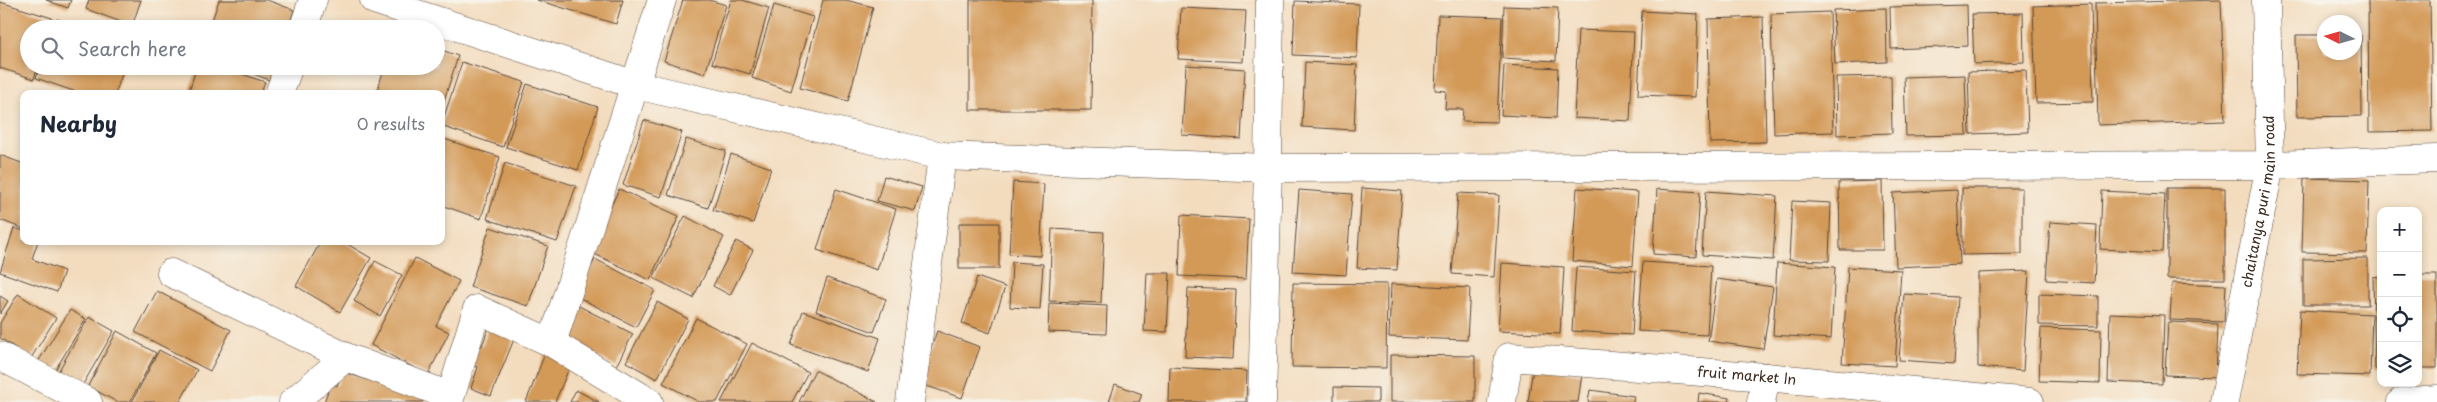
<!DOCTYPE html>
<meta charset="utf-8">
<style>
body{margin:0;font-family:"Playpen Sans",sans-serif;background:#f6f6f7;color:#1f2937}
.controls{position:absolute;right:15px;bottom:15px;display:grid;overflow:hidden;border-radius:10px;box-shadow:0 2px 8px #0003}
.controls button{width:45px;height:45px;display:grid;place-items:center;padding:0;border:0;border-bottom:1px solid #e0e1e3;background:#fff;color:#1f2937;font:25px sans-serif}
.compass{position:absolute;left:2317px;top:15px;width:45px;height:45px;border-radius:50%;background:#fff;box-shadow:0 2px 8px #0003;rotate:275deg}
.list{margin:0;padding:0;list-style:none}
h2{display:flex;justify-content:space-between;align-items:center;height:65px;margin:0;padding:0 20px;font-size:21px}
h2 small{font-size:16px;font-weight:400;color:#747a83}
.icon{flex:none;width:28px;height:28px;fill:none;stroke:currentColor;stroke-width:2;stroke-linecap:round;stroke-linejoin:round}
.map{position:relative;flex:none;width:2437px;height:402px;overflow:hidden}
.search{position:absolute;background:#fff;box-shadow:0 2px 8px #0003;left:20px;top:20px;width:425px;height:55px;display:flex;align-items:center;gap:12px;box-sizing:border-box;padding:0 18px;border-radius:28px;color:#747a83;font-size:19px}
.panel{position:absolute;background:#fff;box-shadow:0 2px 8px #0003;left:20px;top:90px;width:425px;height:155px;border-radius:10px}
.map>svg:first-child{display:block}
.building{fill:#d39956}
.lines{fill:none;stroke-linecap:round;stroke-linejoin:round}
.minor-casing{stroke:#574536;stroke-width:29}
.minor{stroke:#fff;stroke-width:28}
.labels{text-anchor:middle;stroke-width:4;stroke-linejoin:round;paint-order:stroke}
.street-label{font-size:14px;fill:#3b2a1e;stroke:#f7f3e8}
</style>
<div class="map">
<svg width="2437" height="402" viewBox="0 0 2437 402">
<rect width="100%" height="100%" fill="#f7f3e8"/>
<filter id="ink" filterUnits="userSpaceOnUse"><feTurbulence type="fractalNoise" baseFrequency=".02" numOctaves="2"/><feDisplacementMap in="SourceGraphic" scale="10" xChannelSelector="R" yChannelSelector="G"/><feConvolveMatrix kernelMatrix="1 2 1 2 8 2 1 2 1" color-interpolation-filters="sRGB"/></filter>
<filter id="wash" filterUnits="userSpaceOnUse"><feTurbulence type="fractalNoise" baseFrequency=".0096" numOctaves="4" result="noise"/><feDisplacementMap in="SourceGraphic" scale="20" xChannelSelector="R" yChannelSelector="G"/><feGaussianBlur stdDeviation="1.12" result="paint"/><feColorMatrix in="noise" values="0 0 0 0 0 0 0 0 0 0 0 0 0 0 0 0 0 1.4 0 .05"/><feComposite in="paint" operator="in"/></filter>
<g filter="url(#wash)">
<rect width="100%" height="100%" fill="#f3dcbe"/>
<g id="blocks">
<path class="building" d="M46 0H71L68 8Z
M89 0H141L132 26 86 9Z
M219 0H267L294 10 288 29H209Z
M537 0H623L616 24Z
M683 0H709L726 5 705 74 664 61Z
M731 0H742L769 8 750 74 712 63Z
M823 0H846L873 7 848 101 800 88Z
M970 0H1092L1091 110H970Z
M2221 0 2225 121 2098 125 2095 3Z
M2368 0H2430L2432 131 2369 132Z
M1295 1 1359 4 1357 58 1293 55Z
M0 2 52 18 49 29H29V66H38L34 79 0 68Z
M2091 4 2093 102 2036 103 2033 6Z
M774 5 813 17 791 91 752 78Z
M1967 5 1968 46 1891 49 1890 7Z
M1504 6 1558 8 1556 61 1502 58Z
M1181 8 1246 11 1243 62 1178 59Z
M1886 8 1887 62 1835 64 1833 10Z
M1642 11 1698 14 1695 97 1638 95Z
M1830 12 1833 132 1774 134 1771 14Z
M2023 13 2024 62 1974 64 1972 14Z
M1438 15 1502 17 1497 122 1462 121 1463 109H1445L1446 91 1435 90Z
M1763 17 1766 142 1710 143 1708 19Z
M57 19 83 28V29H53Z
M1578 30 1634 32 1630 121 1574 118Z
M2296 35H2324V52H2354V35H2361L2362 116 2297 117Z
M436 48 458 56 442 107 441 94H376L385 66H436Z
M462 62 524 82 503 147 441 126Z
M1305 62 1357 65 1354 130 1302 127Z
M1186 65 1245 69 1241 139 1182 135Z
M1504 65 1558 68 1556 118 1501 115Z
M40 66H125L115 94H82L36 78Z
M197 66H219L265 82 260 94H197L189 91Z
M233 66H274L269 80Z
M2026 70 2028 132 1970 134 1968 72Z
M1965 75 1967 135 1906 136 1904 77Z
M1891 76 1892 133 1837 135 1836 77Z
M527 84 598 107 578 170 506 147Z
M644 120 682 132 661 197 623 185Z
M441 138 500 157 481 219 441 205Z
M686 139 726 151 708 208 668 195Z
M731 154 771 168 753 223 713 210Z
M0 155 24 164V229L0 220Z
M505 163 576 186 557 242 487 219Z
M884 176 922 187 915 211 877 201Z
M2304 178 2369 180 2367 253 2302 252Z
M1882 181 1883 250H1840L1839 182Z
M1013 182 1044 184 1040 256 1009 254Z
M1362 188 1402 191 1397 270 1357 268Z
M1577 188 1638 192 1633 266 1572 261Z
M1962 188H2022V254L1962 255Z
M2167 188H2225V279H2167Z
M619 189 679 216 650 280 590 252Z
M836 189 896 209 877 270 817 250Z
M1657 189 1700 192 1696 257 1653 254Z
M1299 190 1352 194 1346 275 1293 272Z
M1957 190 1960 264 1896 267 1893 193Z
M1706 191 1777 196 1773 260 1702 255Z
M2102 191 2165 194 2162 252 2100 249Z
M1458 193 1499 195 1494 277 1452 274Z
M1792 201 1831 203 1829 261 1789 260Z
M1181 215 1249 219 1246 279 1179 276Z
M685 216 724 237 693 298 653 278Z
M2050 222 2097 225 2094 283 2046 280Z
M959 223H999V269H959Z
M490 227 548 246 528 306 470 287Z
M14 228 24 231V241H38L32 259 64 271 57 292 0 272Z
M1052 229 1104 232 1101 303 1049 301Z
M321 241H342L371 258 340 312 296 286Z
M736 241 753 250 730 295 713 286Z
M415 258 459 281 436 326 449 332 428 375 371 345Z
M2368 258V305H2303V259Z
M595 259 655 290 636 327 576 296Z
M375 261 402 275 380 316 354 301Z
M1012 262 1043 264 1040 309 1010 307Z
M1643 262 1711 266 1707 335 1638 331Z
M1502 263 1564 267 1560 334 1498 331Z
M1777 263 1835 267 1831 339 1773 335Z
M1576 267 1636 271 1632 335 1572 331Z
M1848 267 1901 270 1895 366 1842 363Z
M2029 271 2023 371 1978 367V273Z
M1147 273H1170L1167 332 1144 331Z
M2418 275H2437V368H2418Z
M2381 276V369H2375L2373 277Z
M977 277 1005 287 990 333 962 323Z
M827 278 886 299 874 332 816 311Z
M1717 279 1773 287 1763 349 1708 341Z
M1293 283 1387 284 1386 368 1292 367Z
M2172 283 2226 285 2224 322 2170 320Z
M1391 284 1470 288 1467 340 1389 337Z
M1188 288 1236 290 1233 359 1185 357Z
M157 291 231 330 210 371 135 332Z
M18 294 56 318 31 358 0 338V323Z
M1904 294 1958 297 1954 364 1899 360Z
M2039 294 2098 296V326L2039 325Z
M0 296 8 301 0 314Z
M657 302 688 319 657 379 626 362Z
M1049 303 1107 306 1106 334 1048 332Z
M579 306 633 334 616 366 562 338Z
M70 310 86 319 54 372 38 362Z
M2300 310 2372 314 2370 376 2297 374Z
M803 311 880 338 868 372 791 345Z
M2110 313 2164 315 2162 384 2108 382Z
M89 317 114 331 82 386 58 372Z
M696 318 747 344 717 402H699L663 383Z
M491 322 517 332 491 396 471 388 478 367 468 364 475 343 482 346Z
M2168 322 2218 324 2216 377 2165 375Z
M2041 328 2101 330 2100 383 2039 381Z
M117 331 156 353 130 402H117L88 386Z
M937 331 980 347 962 398 918 383Z
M752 343 808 372 792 402H721Z
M159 350 197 370 180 402H132Z
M546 351 572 361 555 402H526Z
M1390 355 1475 356V402H1390Z
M1170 367 1247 371 1246 402H1169Z
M1533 368 1582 374 1578 402H1528Z
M815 370 877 402H799Z
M343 372 424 398 423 402H324L331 383 337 386Z
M1115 384 1142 394 1139 402H1109Z
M1334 387 1378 388V402H1334Z
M576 390 599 402H570Z
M1590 390 1634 396 1633 402H1588Z
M1699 393 1730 398 1729 402H1698Z"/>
</g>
</g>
<g filter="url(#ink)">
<use href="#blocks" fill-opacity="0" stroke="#574536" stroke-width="1"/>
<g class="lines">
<g class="minor-casing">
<g id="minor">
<path d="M374 0 636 85 942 156 1268 168 2270 165 2437 159"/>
<path d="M303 29 313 0"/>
<path d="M279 94 289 66"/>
<path d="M171 273 346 357"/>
<path d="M552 343 649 402"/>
<path d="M0 356 88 402"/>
<path d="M293 402 346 357 450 396"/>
<path d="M449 402 477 309 552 343 662 0"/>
<path d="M910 402 942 156"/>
<path d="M1262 402 1268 168 1270 0"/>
<path id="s1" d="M1502 402 1509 357 1766 377 2030 402"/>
<path d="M1761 402 1766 377"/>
<path id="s2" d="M2224 402 2270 165 2266 0"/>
<path d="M2401 402 2437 399"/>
</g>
</g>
<use href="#minor" class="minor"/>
</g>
</g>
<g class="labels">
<g class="street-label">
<text dy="5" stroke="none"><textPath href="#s2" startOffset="204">chaitanya puri main road</textPath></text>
<text dy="5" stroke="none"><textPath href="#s1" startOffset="284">fruit market ln</textPath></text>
</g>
</g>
</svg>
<div class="controls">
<button>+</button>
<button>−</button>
<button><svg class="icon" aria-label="locate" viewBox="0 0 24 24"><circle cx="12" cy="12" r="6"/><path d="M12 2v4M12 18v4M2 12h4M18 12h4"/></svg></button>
<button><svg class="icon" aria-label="layers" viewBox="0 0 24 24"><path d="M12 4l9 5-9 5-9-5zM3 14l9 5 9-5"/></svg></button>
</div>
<svg class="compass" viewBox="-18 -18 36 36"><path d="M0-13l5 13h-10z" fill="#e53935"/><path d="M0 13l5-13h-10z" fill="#747a83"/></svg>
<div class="search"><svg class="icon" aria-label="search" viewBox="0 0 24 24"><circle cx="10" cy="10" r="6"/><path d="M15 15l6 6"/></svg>Search here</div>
<section class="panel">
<h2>Nearby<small>0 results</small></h2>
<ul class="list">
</ul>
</section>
</div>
